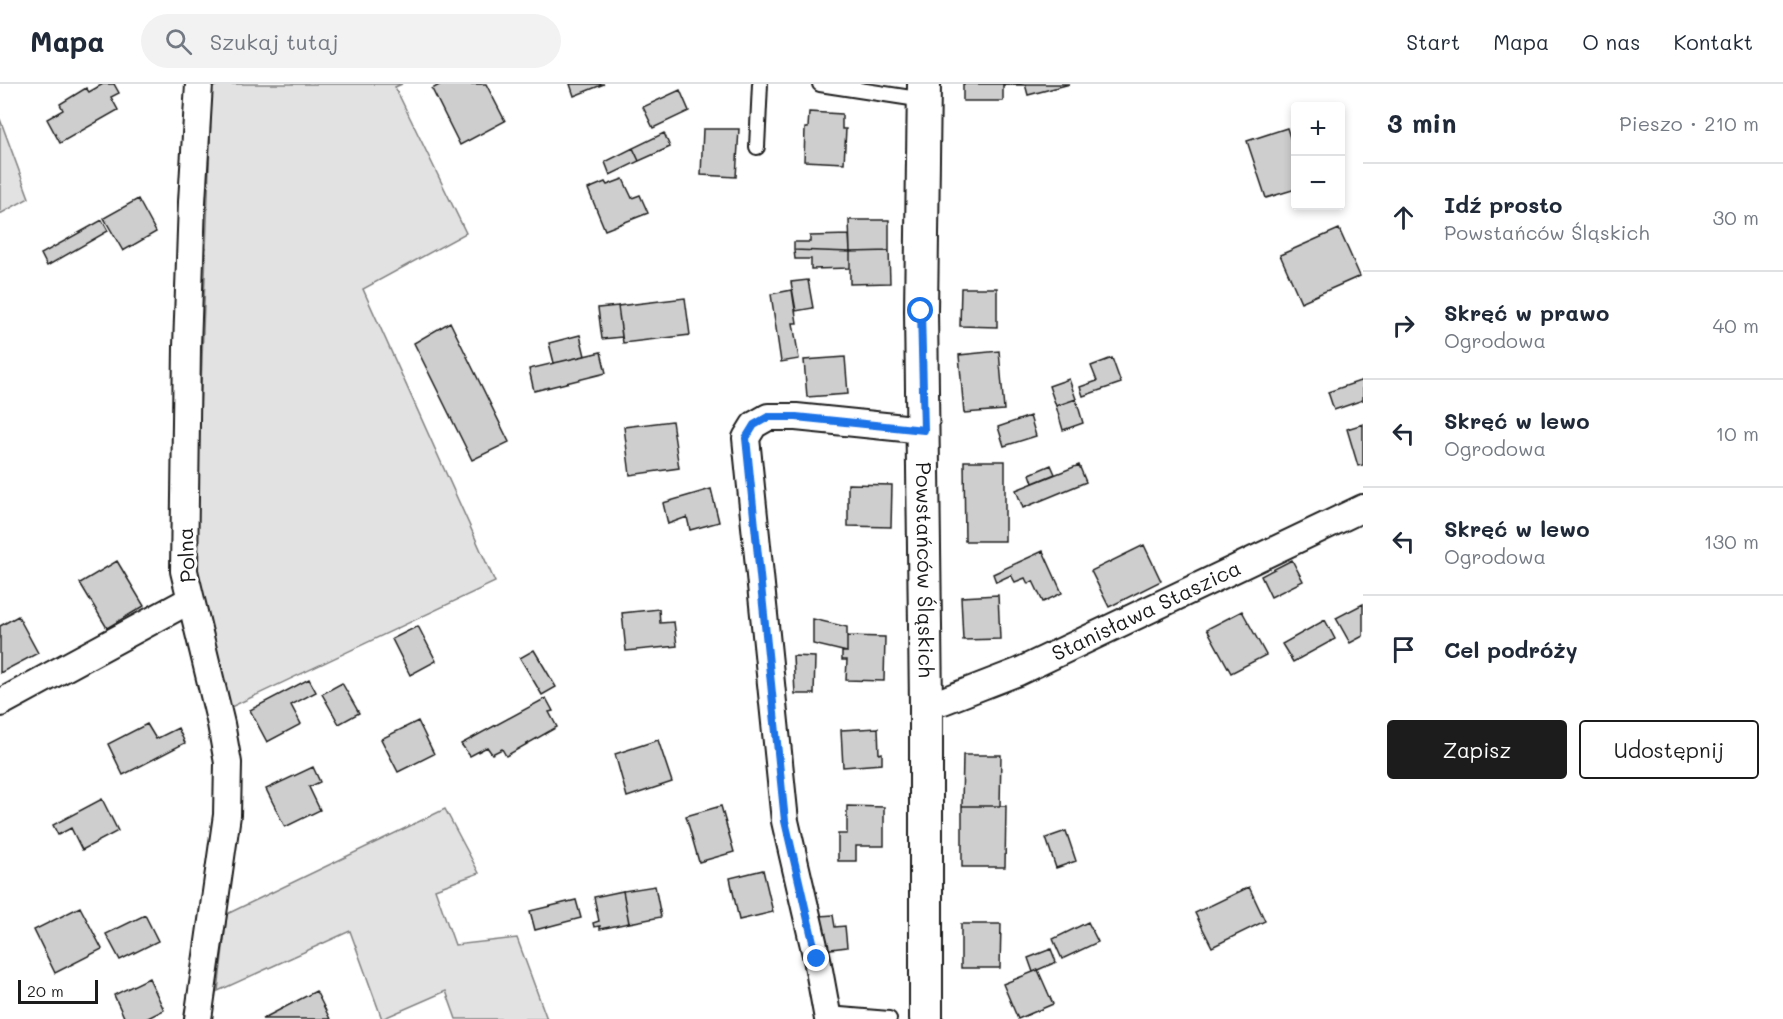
<!DOCTYPE html>
<html lang="pl">
<meta charset="utf-8">
<style>
body{margin:0;font-family:Mali,sans-serif;background:#f2f2f3;color:#1f2937}
.controls{position:absolute;right:18px;top:18px;display:grid;overflow:hidden;border-radius:6px;box-shadow:0 3px 9px #0003}
.controls button{width:54px;height:54px;display:grid;place-items:center;padding:0;border:0;border-bottom:2px solid #e0e1e3;background:#fff;color:#1f2937;font:30px sans-serif}
.scale{position:absolute;left:18px;bottom:15px;width:80px;box-sizing:border-box;padding-left:6px;border:3px solid #1c1c1c;border-top:0;font-size:16px;line-height:21px;white-space:nowrap;color:#1c1c1c;-webkit-text-stroke:4px #fff;paint-order:stroke}
.stop{position:absolute;width:18px;height:18px;margin:-14px;border:4px solid #1a73e8;border-radius:50%;background:#fff}
.stop.end{background:#1a73e8;border-color:#fff;box-shadow:0 2px 6px #0008}
.list{margin:0;padding:0;list-style:none}
h2{display:flex;justify-content:space-between;align-items:center;height:78px;margin:0;padding:0 24px;font-size:26px}
h2 small{font-size:20px;font-weight:400;color:#747a83}
.list li{display:grid;grid-template-columns:39px 1fr auto;gap:18px;align-items:center;box-sizing:border-box;height:108px;padding:0 24px;border-top:2px solid #e0e1e3}
.list b{display:block;font-size:22px;white-space:nowrap}
.list p{margin:0;font-size:20px;white-space:nowrap;color:#747a83}
.list em{font-size:20px;font-style:normal;color:#747a83}
.actions{display:flex;gap:12px;padding:18px 24px}
.actions a{flex:1;padding:14px 0;border:2px solid #1c1c1c;border-radius:6px;text-align:center;font-size:21px;color:#1c1c1c}
.actions .main{background:#1c1c1c;color:#fff}
.icon{flex:none;width:33px;height:33px;fill:none;stroke:currentColor;stroke-width:2;stroke-linecap:round;stroke-linejoin:round}
.map{position:relative;flex:none;width:1363px;height:935px;overflow:hidden}
header{display:flex;align-items:center;gap:36px;box-sizing:border-box;height:84px;padding:0 30px;background:#fff;border-bottom:2px solid #e0e1e3}
header strong{font-size:28px}
nav{display:flex;gap:33px;margin-inline-start:auto;font-size:21px}
.search{width:420px;height:54px;background:#f2f2f3;display:flex;align-items:center;gap:15px;box-sizing:border-box;padding:0 21px;border-radius:33px;color:#747a83;font-size:22px}
main{display:flex}
aside{flex:1;background:#fff}
.map>svg:first-child{display:block}
.green{fill:#e2e2e2;stroke:#7f7f7f;stroke-width:1.5}
.building{fill:#cecece;stroke:#1c1c1c;stroke-width:1.5}
.lines{fill:none;stroke-linecap:round;stroke-linejoin:round}
.service-casing{stroke:#1c1c1c;stroke-width:18}
.minor-casing{stroke:#1c1c1c;stroke-width:30}
.tertiary-casing{stroke:#1c1c1c;stroke-width:36}
.service{stroke:#fff;stroke-width:14}
.minor{stroke:#fff;stroke-width:26}
.tertiary{stroke:#fff;stroke-width:32}
.route{stroke:#1a73e8;stroke-width:8}
.labels{text-anchor:middle;stroke-width:6;stroke-linejoin:round;paint-order:stroke}
.street-label{font-size:21px;fill:#1c1c1c;stroke:#fff}
</style>
<header>
<strong>Mapa</strong>
<div class="search"><svg class="icon" aria-label="search" viewBox="0 0 24 24"><circle cx="10" cy="10" r="6"/><path d="M15 15l6 6"/></svg>Szukaj tutaj</div>
<nav><a>Start</a><a>Mapa</a><a>O nas</a><a>Kontakt</a></nav>
</header>
<main>
<div class="map">
<svg width="1363" height="935" viewBox="0 0 1363 935">
<rect width="100%" height="100%" fill="#fff"/>
<filter id="ink" filterUnits="userSpaceOnUse"><feTurbulence type="fractalNoise" baseFrequency=".0167" numOctaves="2"/><feDisplacementMap in="SourceGraphic" scale="12" xChannelSelector="R" yChannelSelector="G"/><feConvolveMatrix kernelMatrix="1 2 1 2 8 2 1 2 1" color-interpolation-filters="sRGB"/></filter>
<g filter="url(#ink)">
<path class="green" d="M219 0H402L395 3 466 149 363 205 495 498 229 624 194 492 212 4Z
M0 35 29 114 0 130Z
M445 725 479 789 435 805 455 861 517 854 547 935H456L446 907 382 935 350 847 218 907 227 830Z"/>
<path class="building" d="M103 0H114L119 9 111 13 118 26 60 59 47 35 63 26 60 20 86 4 89 8Z
M441 0H486L505 37 460 61 432 5Z
M570 0H604L574 12Z
M963 0H1024V1H1003V17H963Z
M1025 0H1070L1028 11Z
M680 6 689 27 653 44 643 23Z
M809 28 842 30V45H846L844 79 804 77 805 44H808Z
M1287 44 1296 72V105L1266 114 1247 57Z
M703 45H739L736 93 701 91Z
M664 49 670 63 639 77 633 64Z
M633 64 639 77 610 91 605 78Z
M623 95 632 114 640 111 648 129 605 146 588 105 605 98 607 101Z
M138 115 156 148 123 167 104 134Z
M102 136 108 147 47 182 41 170Z
M849 136H889V167L850 168Z
M1339 145 1360 192 1301 218 1280 171Z
M849 151 850 168 794 166V158H810V152Z
M794 166 850 168V184L811 185V175H795Z
M889 167 890 199 850 200V168Z
M808 196 813 224 796 227 791 198Z
M961 204H997V243L960 242Z
M792 206 797 239H793L799 275 781 278 771 210Z
M685 214 690 251 623 259 618 222Z
M618 222 622 253 602 255 598 224Z
M450 238 509 358 472 376 414 259Z
M580 251 585 272 554 279 549 259Z
M999 267 1004 326 964 329 959 271Z
M601 268 606 289 534 307 529 285Z
M845 273 848 310 807 313 804 276Z
M1112 274 1121 299 1083 312 1080 303 1097 297 1091 282Z
M1069 295 1076 315 1056 322 1049 302Z
M1363 296V316L1334 326 1328 308Z
M1076 315 1083 339 1063 346 1056 322Z
M1030 332 1036 352 1004 362 998 343Z
M672 337 679 384 630 391 624 343Z
M1363 340V381L1358 382 1347 345Z
M964 377H1005V457H965Z
M1051 381 1055 390 1033 399 1030 390Z
M1079 381 1086 398 1023 424 1016 406Z
M848 400 892 401 891 443 848 442Z
M711 405 719 438 690 446 687 433 668 440 663 419Z
M1144 461 1161 497 1109 523 1091 487Z
M1043 467 1062 509 1043 518 1033 497 1028 500 1025 494 1015 498 1011 491 996 498 993 490Z
M1292 476 1303 497 1271 513 1261 492Z
M117 477 144 522 107 544 80 499Z
M998 511 1000 555 963 556 961 513Z
M1363 520V552L1350 559 1336 534Z
M659 525 660 539 674 538 677 562 626 567 622 529Z
M1242 527 1266 571 1231 589 1207 545Z
M18 532 38 569 0 589V542Z
M813 535 847 543V568L813 560Z
M1325 536 1335 555 1293 578 1282 560Z
M418 542 436 577 410 591 392 555Z
M847 552 885 553 884 597 846 596 847 576H842V568H847Z
M534 566 556 603 542 611 520 574Z
M793 572 815 573 814 610H795Z
M309 595 316 608 291 621 301 640 267 658 250 626Z
M342 599 359 629 339 640 322 610Z
M546 614 553 627 549 628 557 643 506 672 502 665 492 670 487 663 470 672 461 660Z
M418 637 434 670 398 688 381 655Z
M147 640 156 655 178 644 185 659 123 691 108 660Z
M878 644 879 670 882 669V680L843 683 841 646Z
M658 656 672 698 627 713 615 670Z
M963 671H1001L1000 722H962Z
M313 683 320 698 309 703 320 726 285 743 266 705Z
M102 715 118 747 82 766 71 744 58 751 53 741Z
M721 722 734 768 699 778 686 732Z
M847 722 884 723V762H856V777H838V750H847Z
M962 722H1006L1005 783H962Z
M1066 747 1076 777 1056 784 1046 754Z
M763 786 773 828 739 836 730 794Z
M655 802 661 833 629 839 623 807Z
M1249 803 1265 837 1212 863 1195 829Z
M623 807 629 839 600 845V842L594 843 593 839 599 837 594 813Z
M576 816 581 834 535 846 530 827Z
M80 823 102 865 55 889 34 846Z
M145 831 158 857 120 876 106 850Z
M833 831 835 843 845 842 847 863 823 866 820 832Z
M1088 838 1098 858 1062 875 1053 855Z
M961 840H1001L1000 884H961Z
M1051 865 1056 878 1033 888 1028 874Z
M1038 886 1053 920 1018 935 1003 900Z
M149 894 164 926 146 935H125L114 911Z
M316 907 330 935H262Z"/>
<g class="lines">
<g class="service-casing">
<path id="service" d="M820 0 924 16
M757 63 760 0
M828 930 889 935"/>
</g>
<g class="minor-casing">
<g id="minor">
<path d="M0 619 190 516"/>
<path id="s1" d="M926 621 943 617 1018 588 1363 424"/>
<path d="M198 935 227 731 228 679 221 640 184 487 187 263 192 118 199 0"/>
<path d="M828 935 817 875 785 737 746 354 754 341 768 333H796L924 346"/>
</g>
</g>
<g class="tertiary-casing">
<g id="tertiary">
<path id="s2" d="M924 0 921 227 926 621V935"/>
</g>
</g>
<use href="#service" class="service"/>
<use href="#minor" class="minor"/>
<use href="#tertiary" class="tertiary"/>
</g>
</g>
<g class="lines" filter="url(#ink)">
<path class="route" d="M817 875 785 737 746 354 754 341 768 333H796L924 346 921 227"/>
</g>
<g class="labels">
<g class="street-label">
<text transform="translate(187 471) rotate(-93)" y="7">Polna</text>
<text dy="7" stroke="none"><textPath href="#s2" startOffset="486">Powstańców Śląskich</textPath></text>
<text dy="7" stroke="none"><textPath href="#s1" startOffset="240">Stanisława Staszica</textPath></text>
</g>
</g>
</svg>
<div class="controls">
<button>+</button>
<button>−</button>
</div>
<div class="scale">20 m</div>
<div class="stop" style="left:921px;top:227px"></div>
<div class="stop end" style="left:817px;top:875px"></div>
</div>
<aside>
<h2>3 min<small>Pieszo · 210 m</small></h2>
<ul class="list">
<li><svg class="icon" aria-label="ahead" viewBox="0 0 24 24"><path d="M12 20V5M6 11l6-6 6 6"/></svg><div><b>Idź prosto</b><p>Powstańców Śląskich</p></div><em>30 m</em></li>
<li><svg class="icon" aria-label="right" viewBox="0 0 24 24"><path d="M7 20v-9h11M14 6l5 5-5 5"/></svg><div><b>Skręć w prawo</b><p>Ogrodowa</p></div><em>40 m</em></li>
<li><svg class="icon" aria-label="left" viewBox="0 0 24 24"><path d="M17 20v-9H6M10 6l-5 5 5 5"/></svg><div><b>Skręć w lewo</b><p>Ogrodowa</p></div><em>10 m</em></li>
<li><svg class="icon" aria-label="left" viewBox="0 0 24 24"><path d="M17 20v-9H6M10 6l-5 5 5 5"/></svg><div><b>Skręć w lewo</b><p>Ogrodowa</p></div><em>130 m</em></li>
<li><svg class="icon" aria-label="arrive" viewBox="0 0 24 24"><path d="M6 21V4h12l-3 4 3 4H6"/></svg><div><b>Cel podróży</b></div></li>
</ul>
<div class="actions"><a class="main">Zapisz</a><a>Udostępnij</a></div>
</aside>
</main>
